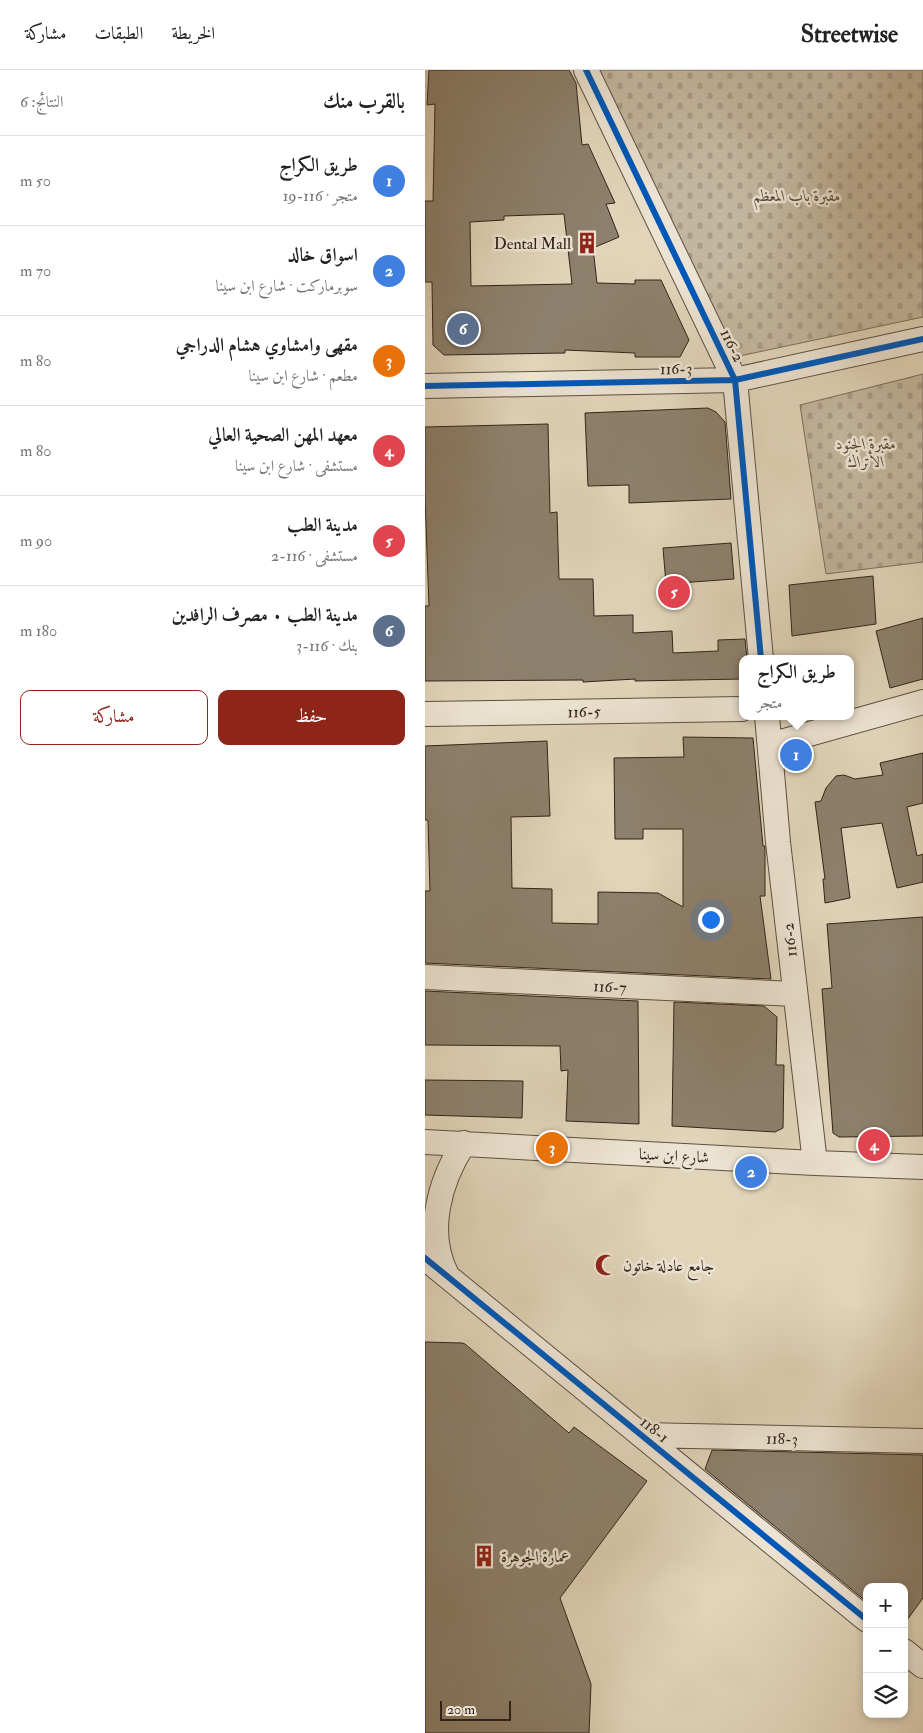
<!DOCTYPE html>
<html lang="ar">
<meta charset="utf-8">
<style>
body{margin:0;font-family:"IM FELL Double Pica",Amiri,serif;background:#f2f2f2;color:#222;direction:rtl}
.controls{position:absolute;right:15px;bottom:15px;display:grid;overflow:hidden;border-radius:10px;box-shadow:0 2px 8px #0003}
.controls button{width:45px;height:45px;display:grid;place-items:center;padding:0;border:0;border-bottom:1px solid #e0e0e0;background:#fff;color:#222;font:25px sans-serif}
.scale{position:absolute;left:15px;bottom:12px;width:71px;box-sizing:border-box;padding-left:5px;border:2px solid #312419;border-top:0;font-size:14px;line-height:18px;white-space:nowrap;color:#312419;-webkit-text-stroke:4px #ece3d2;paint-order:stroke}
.you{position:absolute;left:285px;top:849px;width:18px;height:18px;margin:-12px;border:4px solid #fff;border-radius:50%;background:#1a73e8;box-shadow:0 0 0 8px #1a73e833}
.badge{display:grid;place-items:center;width:32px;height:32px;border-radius:50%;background:#8f2418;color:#fff;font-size:16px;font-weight:700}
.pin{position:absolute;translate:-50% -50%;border:2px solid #fff;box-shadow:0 1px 5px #0006}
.popup{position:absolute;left:314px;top:585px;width:115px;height:65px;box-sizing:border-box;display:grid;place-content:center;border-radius:10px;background:#fff;filter:drop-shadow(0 1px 4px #0005);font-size:16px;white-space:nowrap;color:#767676}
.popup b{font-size:19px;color:#222}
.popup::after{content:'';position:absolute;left:50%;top:100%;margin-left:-10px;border:10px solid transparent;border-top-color:#fff}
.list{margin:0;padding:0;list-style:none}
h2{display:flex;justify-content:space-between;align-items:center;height:65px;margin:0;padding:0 20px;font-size:21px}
h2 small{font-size:16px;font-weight:400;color:#767676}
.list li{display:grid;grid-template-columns:32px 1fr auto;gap:15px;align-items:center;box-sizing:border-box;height:90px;padding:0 20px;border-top:1px solid #e0e0e0}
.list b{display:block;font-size:19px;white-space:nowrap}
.list p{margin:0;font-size:16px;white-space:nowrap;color:#767676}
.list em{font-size:16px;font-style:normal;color:#767676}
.actions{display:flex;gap:10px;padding:15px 20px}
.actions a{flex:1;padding:11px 0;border:1px solid #8f2418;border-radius:10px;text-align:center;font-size:18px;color:#8f2418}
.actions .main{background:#8f2418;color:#fff}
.icon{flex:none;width:28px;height:28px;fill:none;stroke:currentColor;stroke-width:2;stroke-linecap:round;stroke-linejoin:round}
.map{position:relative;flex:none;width:498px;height:1663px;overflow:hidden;direction:ltr}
header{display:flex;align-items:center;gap:30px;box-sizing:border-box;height:70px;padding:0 25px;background:#fff;border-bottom:1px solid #e0e0e0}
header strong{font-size:24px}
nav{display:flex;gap:28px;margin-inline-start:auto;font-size:18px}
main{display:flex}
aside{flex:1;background:#fff}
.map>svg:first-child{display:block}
.cemetery{fill:url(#cemetery-stones);stroke:#7a6d5c}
.building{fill:#8d806c;stroke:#312419;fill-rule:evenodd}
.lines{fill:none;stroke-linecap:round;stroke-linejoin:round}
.minor-casing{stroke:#5d5041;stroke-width:26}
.minor{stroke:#ece3d2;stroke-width:24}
.cycleway-casing{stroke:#ece3d2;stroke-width:9}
.cycleway{stroke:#0057b8;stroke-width:6}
.labels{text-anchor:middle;stroke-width:5;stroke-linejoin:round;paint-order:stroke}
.park-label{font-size:16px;font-style:italic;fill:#56483a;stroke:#ece3d2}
.poi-label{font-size:16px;fill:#312419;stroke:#ece3d2;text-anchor:start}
.street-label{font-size:16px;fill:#312419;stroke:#ece3d2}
</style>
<header>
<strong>Streetwise</strong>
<nav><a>الخريطة</a><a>الطبقات</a><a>مشاركة</a></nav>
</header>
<main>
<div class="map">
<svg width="498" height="1663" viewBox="0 0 498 1663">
<defs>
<pattern id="cemetery-stones" width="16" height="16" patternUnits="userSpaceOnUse" patternTransform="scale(1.25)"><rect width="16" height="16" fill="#c3b69e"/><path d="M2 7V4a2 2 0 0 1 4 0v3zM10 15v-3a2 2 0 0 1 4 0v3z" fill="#a89c88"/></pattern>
</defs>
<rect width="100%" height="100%" fill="#e1d4b9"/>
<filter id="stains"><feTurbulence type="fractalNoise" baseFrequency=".004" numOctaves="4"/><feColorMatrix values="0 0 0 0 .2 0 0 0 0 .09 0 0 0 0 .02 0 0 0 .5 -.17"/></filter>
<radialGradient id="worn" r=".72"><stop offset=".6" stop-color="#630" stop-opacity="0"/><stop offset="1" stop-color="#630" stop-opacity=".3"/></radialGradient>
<path class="cemetery" d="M173 0H498V247L310 287Z
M498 304V492L401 504 375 335Z"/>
<path class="building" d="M4 0H144L151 13 157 75 163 74 190 133 181 134 194 167 168 178 172 213 210 214V210H236L264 270 255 287H210V283L140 280V283L19 285 8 275 7 212H0V131H8L10 34 2 35ZM139 144 147 214 46 216 45 152 79 150V146Z
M283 338 291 342 300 352 306 429 204 433V415L163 416 160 343Z
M123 354 125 443 132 442 134 509H168L169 546 208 545V563L247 561 248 583 293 581V570L320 569 322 589H317V609L210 611V609L158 612V610L0 611V536H4L0 427V357Z
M306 473 309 509 241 514 238 478Z
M448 506 451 554 367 566 364 515Z
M498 548V609L465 618 451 561Z
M258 667 328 668 338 776H340V826H335L346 909 0 893V821H5L3 750H0V676L122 671 125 746 86 747 87 818 127 819V853L173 854V822L233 823 258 837V759H218V769H190L189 688 259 687Z
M498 683V733L482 737 492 786 498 784V812L472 818 457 753 416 758 425 828 400 833 398 809H400L390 732 396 731 401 718 411 706 419 705 430 709 458 705 455 693Z
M498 847V1066L414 1067 408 1063 397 919 407 918 402 854Z
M0 921 213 931 214 1054 141 1051 143 1000 136 1001 135 976 0 975Z
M249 932 339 936 352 947 351 995H359L358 1058 350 1062 247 1056Z
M0 1010 98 1011 97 1048 0 1045Z
M0 1272 37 1273 40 1274 144 1363 149 1357 222 1411 135 1528 166 1614 164 1663H0Z
M287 1380 498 1385V1528L479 1554V1517H442V1532L280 1399Z"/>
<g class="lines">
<g class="minor-casing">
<path id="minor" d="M161 0 310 310 336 589
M0 316 310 310 498 269
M0 644 317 639
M342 646 353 772 390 1093
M345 675 498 632
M0 907 370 924
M0 1072 390 1093 498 1097
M0 1188 442 1550
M22 1205C0 1163 14 1112 39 1073
M216 1365 498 1371
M479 1581 498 1596"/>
</g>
<use href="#minor" class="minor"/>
<g class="cycleway-casing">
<path id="cycleway" d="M161 0 310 310 336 589
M0 316 310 310 498 269
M0 1188 442 1550"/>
</g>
<use href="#cycleway" class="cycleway"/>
</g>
<defs>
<g id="building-bare" transform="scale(1.725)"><path d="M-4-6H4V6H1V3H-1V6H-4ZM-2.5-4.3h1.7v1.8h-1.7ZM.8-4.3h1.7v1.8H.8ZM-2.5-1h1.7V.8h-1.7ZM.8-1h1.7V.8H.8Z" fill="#8f2418" stroke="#ece3d2" stroke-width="2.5" paint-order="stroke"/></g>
<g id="mosque-bare" transform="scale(1.725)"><path d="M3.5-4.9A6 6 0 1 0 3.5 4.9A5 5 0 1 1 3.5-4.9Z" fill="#8f2418" stroke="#ece3d2" stroke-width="2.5" paint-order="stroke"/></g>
</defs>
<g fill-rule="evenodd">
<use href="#building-bare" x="162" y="173"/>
<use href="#mosque-bare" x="181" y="1195"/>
<use href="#building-bare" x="59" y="1486"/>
</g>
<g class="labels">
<g class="park-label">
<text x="372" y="131">مقبرة باب المعظم</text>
<text x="441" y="379">مقبرة الجنود<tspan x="441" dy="18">الأتراك</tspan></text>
</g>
<g class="poi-label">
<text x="146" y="179" text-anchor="end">Dental Mall</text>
<text x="198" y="1201">جامع عادلة خاتون</text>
<text x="76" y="1492">عمارة الجوهرة</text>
</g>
<g class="street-label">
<text transform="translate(308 275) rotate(64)" y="6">116-2</text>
<text transform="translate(251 298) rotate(-1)" y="6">116-3</text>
<text transform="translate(159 641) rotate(-1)" y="6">116-5</text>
<text transform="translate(364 870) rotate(-96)" y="6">116-2</text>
<text transform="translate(185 916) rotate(3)" y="6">116-7</text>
<text transform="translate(249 1085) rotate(3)" y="6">شارع ابن سينا</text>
<text transform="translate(230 1359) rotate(39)" y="6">118-1</text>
<text transform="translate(357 1368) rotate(1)" y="6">118-3</text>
</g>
</g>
<rect width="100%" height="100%" filter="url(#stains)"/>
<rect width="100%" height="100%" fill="url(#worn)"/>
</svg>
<div class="controls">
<button>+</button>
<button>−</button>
<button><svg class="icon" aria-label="layers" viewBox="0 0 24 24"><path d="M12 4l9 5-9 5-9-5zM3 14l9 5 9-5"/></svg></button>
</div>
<div class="scale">20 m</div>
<div class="you"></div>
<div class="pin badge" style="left:371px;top:685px;background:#3f7fe0">1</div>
<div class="popup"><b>طريق الكراج</b>متجر</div>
<div class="pin badge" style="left:326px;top:1102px;background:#3f7fe0">2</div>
<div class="pin badge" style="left:127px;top:1078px;background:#e8710a">3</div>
<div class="pin badge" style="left:449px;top:1075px;background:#e0444e">4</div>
<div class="pin badge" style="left:249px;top:522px;background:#e0444e">5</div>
<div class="pin badge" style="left:38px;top:259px;background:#5c6f8a">6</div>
</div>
<aside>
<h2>بالقرب منك<small>النتائج: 6</small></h2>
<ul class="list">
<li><span class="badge" style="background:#3f7fe0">1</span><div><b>طريق الكراج</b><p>متجر · 116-19</p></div><em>50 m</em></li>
<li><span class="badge" style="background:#3f7fe0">2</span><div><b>اسواق خالد</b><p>سوبرماركت · شارع ابن سينا</p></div><em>70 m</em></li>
<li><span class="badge" style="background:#e8710a">3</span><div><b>مقهى وامشاوي هشام الدراجي</b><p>مطعم · شارع ابن سينا</p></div><em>80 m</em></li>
<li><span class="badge" style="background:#e0444e">4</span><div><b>معهد المهن الصحية العالي</b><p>مستشفى · شارع ابن سينا</p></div><em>80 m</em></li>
<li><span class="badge" style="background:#e0444e">5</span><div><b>مدينة الطب</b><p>مستشفى · 116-2</p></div><em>90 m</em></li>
<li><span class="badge" style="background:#5c6f8a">6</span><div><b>مدينة الطب ٠ مصرف الرافدين</b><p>بنك · 116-3</p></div><em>180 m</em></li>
</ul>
<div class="actions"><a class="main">حفظ</a><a>مشاركة</a></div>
</aside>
</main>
